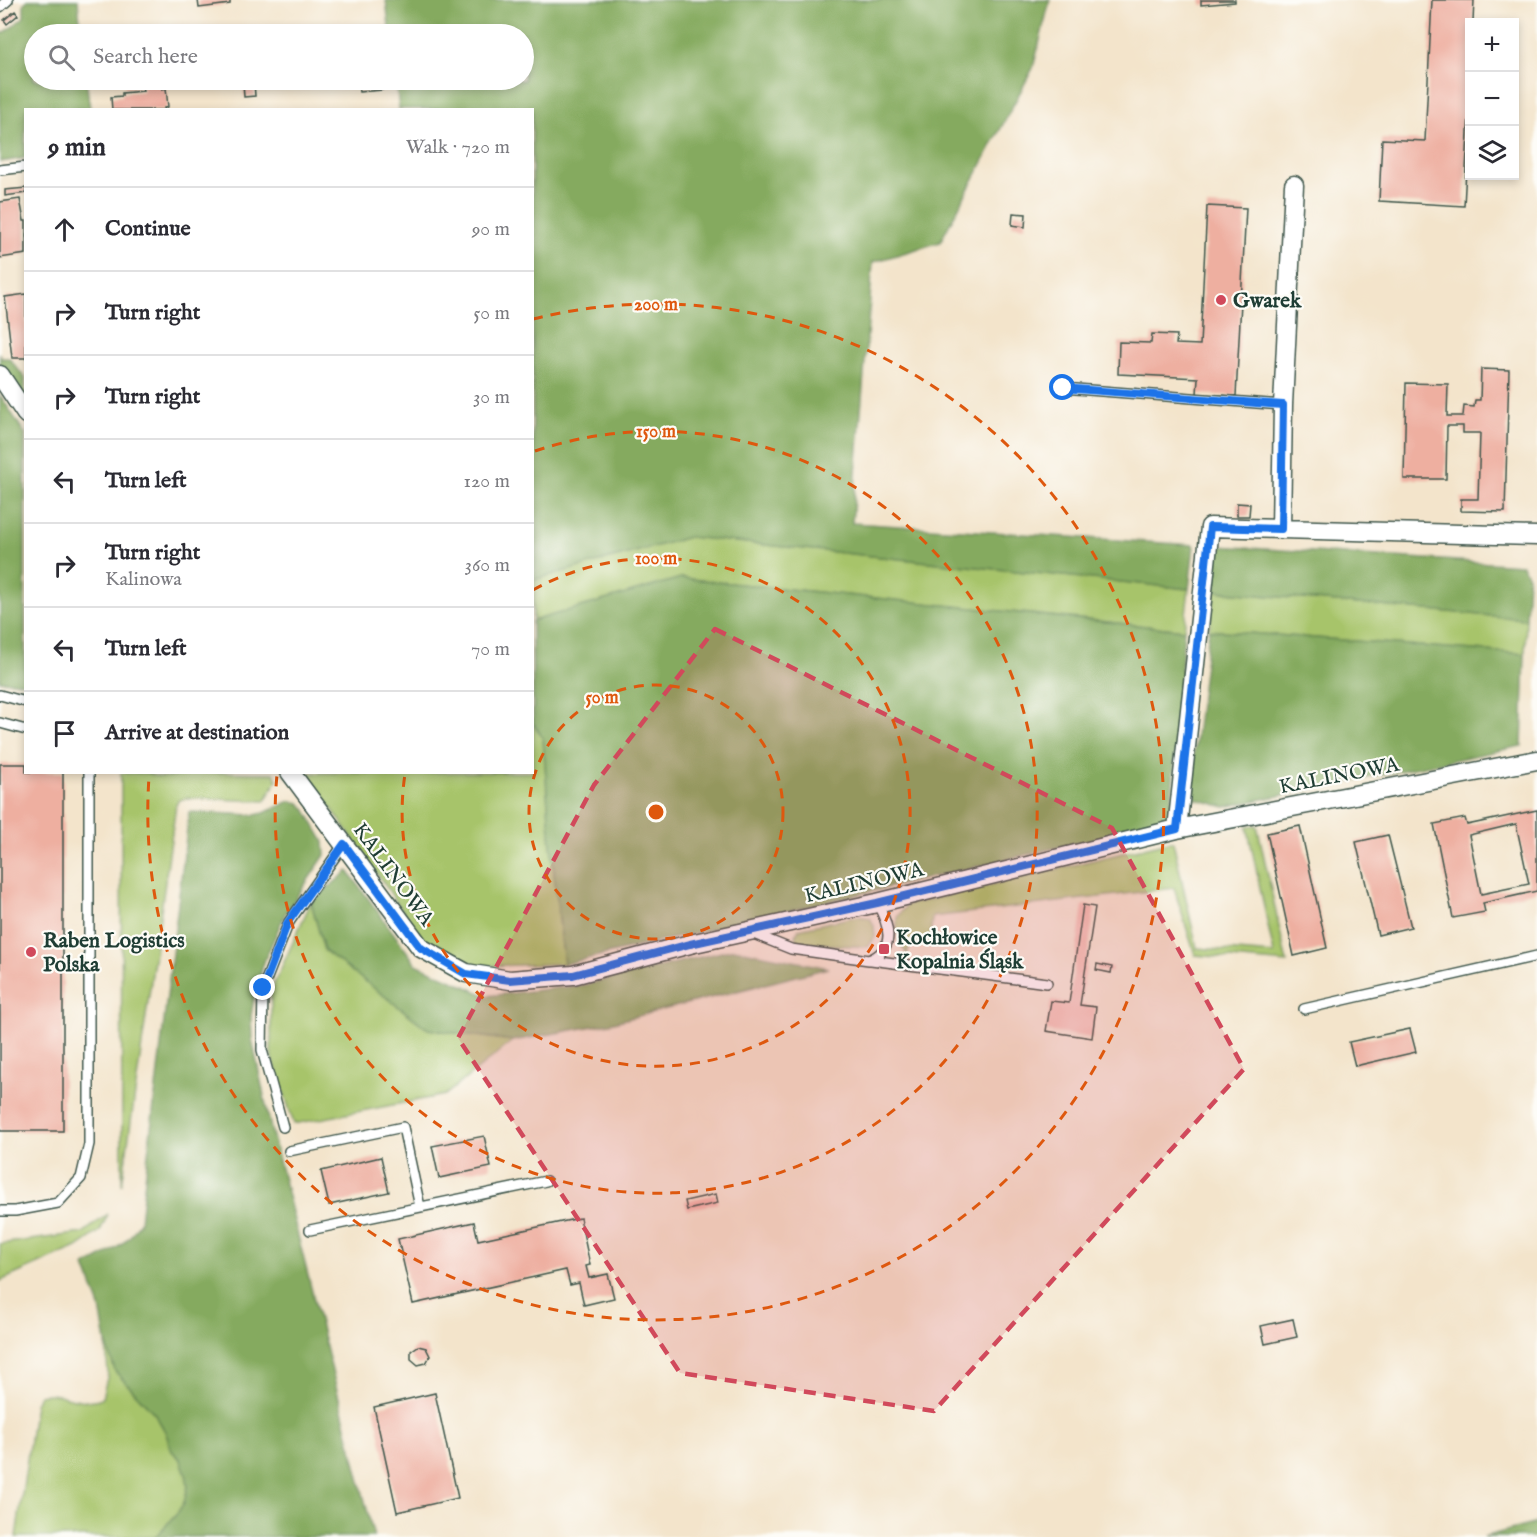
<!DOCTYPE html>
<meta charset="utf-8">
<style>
body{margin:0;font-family:"IM FELL English",serif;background:#f7f7f7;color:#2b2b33}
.controls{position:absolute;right:18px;top:18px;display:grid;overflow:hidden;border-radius:0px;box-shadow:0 3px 9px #0003}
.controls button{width:54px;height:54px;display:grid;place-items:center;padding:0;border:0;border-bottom:2px solid #e1e1e2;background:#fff;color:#2b2b33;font:30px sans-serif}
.stop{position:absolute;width:18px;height:18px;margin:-14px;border:4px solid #1a73e8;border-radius:50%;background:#fff}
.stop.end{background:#1a73e8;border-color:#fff;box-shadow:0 2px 6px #0008}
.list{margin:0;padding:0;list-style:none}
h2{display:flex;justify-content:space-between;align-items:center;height:78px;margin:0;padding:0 24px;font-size:26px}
h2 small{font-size:20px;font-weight:400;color:#7c7c81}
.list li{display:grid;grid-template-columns:39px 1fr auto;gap:18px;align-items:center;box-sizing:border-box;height:84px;padding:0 24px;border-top:2px solid #e1e1e2}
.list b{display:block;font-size:22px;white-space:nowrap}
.list p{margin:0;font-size:20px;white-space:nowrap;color:#7c7c81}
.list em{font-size:20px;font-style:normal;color:#7c7c81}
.icon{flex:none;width:33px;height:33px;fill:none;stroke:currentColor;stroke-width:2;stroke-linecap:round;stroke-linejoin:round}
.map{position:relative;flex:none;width:1537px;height:1537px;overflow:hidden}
.search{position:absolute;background:#fff;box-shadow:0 3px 9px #0003;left:24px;top:24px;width:510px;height:66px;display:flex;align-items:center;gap:15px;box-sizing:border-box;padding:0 21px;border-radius:33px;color:#7c7c81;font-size:22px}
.panel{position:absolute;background:#fff;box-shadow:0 3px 9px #0003;left:24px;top:108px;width:510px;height:666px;border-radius:0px}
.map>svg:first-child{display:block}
.green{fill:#a7c46b;stroke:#638050;stroke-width:1.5}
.forest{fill:#85aa5f;stroke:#52744a;stroke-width:1.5}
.building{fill:#eeafa0;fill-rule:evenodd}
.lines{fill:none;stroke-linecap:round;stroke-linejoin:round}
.service-casing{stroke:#3f564b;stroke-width:12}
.minor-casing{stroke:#3f564b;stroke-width:21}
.service{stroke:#fff;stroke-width:9}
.minor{stroke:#fff;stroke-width:18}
.route{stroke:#1a73e8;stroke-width:8}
.marked{fill:#d1495b;fill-opacity:0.2;stroke:#d1495b;stroke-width:4.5;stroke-dasharray:12 8;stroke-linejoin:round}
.ring{fill:none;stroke:#de580e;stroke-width:3;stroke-dasharray:10 8}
.poi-dot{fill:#d1495b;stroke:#fdfcf7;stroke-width:2}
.labels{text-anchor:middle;stroke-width:4.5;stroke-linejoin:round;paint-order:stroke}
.poi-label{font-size:21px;font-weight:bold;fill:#1f3d34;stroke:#fdfcf7;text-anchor:start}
.street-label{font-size:21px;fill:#1f3d34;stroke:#fdfcf7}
.centre{fill:#de580e;stroke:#fdfcf7;stroke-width:3}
.ring-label{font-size:18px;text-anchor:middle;font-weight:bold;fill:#de580e;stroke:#fdfcf7;stroke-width:4.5;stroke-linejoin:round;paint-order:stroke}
</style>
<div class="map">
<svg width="1537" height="1537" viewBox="0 0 1537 1537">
<rect width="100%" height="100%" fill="#fdfcf7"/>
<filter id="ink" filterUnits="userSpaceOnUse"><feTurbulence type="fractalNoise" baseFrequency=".0167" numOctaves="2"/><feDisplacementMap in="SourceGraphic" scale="12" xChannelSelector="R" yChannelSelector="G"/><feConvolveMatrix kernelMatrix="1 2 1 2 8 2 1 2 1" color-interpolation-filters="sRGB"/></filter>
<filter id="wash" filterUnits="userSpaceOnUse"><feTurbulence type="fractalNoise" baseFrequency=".008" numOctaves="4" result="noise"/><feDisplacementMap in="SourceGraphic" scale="24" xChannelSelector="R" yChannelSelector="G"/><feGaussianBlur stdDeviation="1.35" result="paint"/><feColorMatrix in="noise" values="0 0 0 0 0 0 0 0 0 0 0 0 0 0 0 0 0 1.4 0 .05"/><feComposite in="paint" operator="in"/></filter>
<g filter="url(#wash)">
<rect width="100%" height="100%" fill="#f3e4cb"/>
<path class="green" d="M689 537 1189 589 1184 630 681 578 533 621V580Z
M1215 591 1526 619 1525 654 1209 630Z
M533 723 543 738 551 845 564 964 478 966 423 940 307 773 532 772Z
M191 772 274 773 277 780 265 801 187 798 179 800 176 805 122 1185 121 773H148C161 780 177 777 191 772Z
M1257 825 1287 963 1195 955 1174 888 932 917 930 942 910 945 907 954C898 942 896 932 897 917L907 905 1173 841 1197 948 1274 954 1247 826Z
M311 902 324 950 428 1029 513 1041 445 1095 294 1124 271 1053V991Z
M858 916 870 918 874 926 875 937 868 947 804 943 798 942 795 935 799 929Z
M108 1214 100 1231 77 1247 0 1281V1244L83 1233Z
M106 1342 115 1371 155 1414 165 1431 172 1451 181 1460 186 1474 188 1486 184 1503 175 1516 155 1537H16L35 1404 39 1395C64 1390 77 1407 102 1398L108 1374Z"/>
<path class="forest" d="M28 0H78L81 34H34V80H86L90 109 26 110 25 158 0 162V33H4L24 17V3Z
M386 0H1050L1033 68 940 242 873 262 852 523 1194 545 1189 589 689 537 533 580 532 110 399 109 396 80H524V34H390Z
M0 353 1 358H9L25 378V402L0 364Z
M0 395 25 434V683L0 681Z
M1217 546 1522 565 1528 576 1526 619 1215 591Z
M681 578 1184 630 1170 821 564 964 551 845 543 738 533 723 532 621Z
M1209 630 1525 654 1522 746 1225 807 1196 799 1191 778Z
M290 801 300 803 305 809 324 842 325 855 285 914 265 959 255 992 251 1016 252 1039 271 1129 374 1537H155L175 1516 184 1503 188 1486 186 1474 181 1460 172 1451 165 1431 155 1414 115 1371 106 1342 100 1307 85 1266C107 1254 129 1245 140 1221L189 812 254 815 264 813Z
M348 871 416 964 487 996 584 985 734 949 828 968 610 1023 513 1041 428 1029 324 950 311 902Z
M1537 1523V1537H1483Z"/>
<g id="blocks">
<path class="building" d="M198 0H230V4L199 8Z
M1201 0H1235V2L1201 5Z
M1432 0H1474L1473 22H1470V96L1464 206 1379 201 1382 139 1425 141Z
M15 11 18 15 7 24 4 20Z
M116 80H139L140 87 125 88 124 82 116 83Z
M141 80H163L162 89 166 88 168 107 164 108 165 110H112L111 97 122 96V93L143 91Z
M357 80H381L382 90 359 92Z
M254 82 255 96 244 97 243 83Z
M26 188V193L5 196V190Z
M20 199 24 221H26V254L0 258V202Z
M1207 206 1246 208 1236 396 1197 394 1198 378 1118 374 1119 342 1151 343 1152 334 1177 335 1176 344 1200 345Z
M1013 213 1026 214 1025 227 1012 225Z
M26 294V358H12L5 297Z
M1481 369 1509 370 1505 512 1461 511V499H1478L1480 433H1463V426H1447L1446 479H1404L1406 383 1448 384 1447 416H1463L1464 406 1474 407 1475 400H1480Z
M1237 503 1250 504 1249 516H1237Z
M0 764H26V772H63V1131H0Z
M1537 810V891L1483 903 1485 912 1453 918 1434 824 1465 818 1467 825ZM1516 824 1529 884 1481 894 1469 835Z
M1300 826 1327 948 1294 956 1267 833Z
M1388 835 1411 927 1378 935 1356 842Z
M1083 905 1095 907 1080 1005 1096 1007 1092 1038 1046 1031 1051 1001 1069 1003Z
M1097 964 1112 967 1111 973 1096 970Z
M1410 1029 1416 1052 1355 1066 1349 1042Z
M484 1136 491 1167 439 1178 432 1146Z
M381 1157 389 1192 329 1205 321 1171Z
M716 1194 718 1203 687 1210 685 1201Z
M580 1218 590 1265 586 1266 589 1278 608 1274 614 1298 584 1305 579 1283 570 1285 566 1270 413 1304 398 1239 474 1222 478 1240Z
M1293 1319 1297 1337 1265 1344 1261 1326Z
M418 1346 426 1348 430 1356 426 1363 418 1365 411 1359V1351Z
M435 1393 458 1498 397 1512 374 1407Z"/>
</g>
</g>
<g filter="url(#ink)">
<use href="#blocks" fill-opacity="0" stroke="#3f564b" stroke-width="1.5"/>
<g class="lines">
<g class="service-casing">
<path id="service" d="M0 7 8 0
M0 170 26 167
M1063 388 1283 405
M0 695 26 702
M0 723 26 730
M751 933 791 949 869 960C897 948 889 925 877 903
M871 960 1047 983
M1304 1009 1537 956
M283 1127 262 1050 263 988 289 922 344 844
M289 1151 403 1127 420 1207
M0 1211H15L58 1203 81 1178 89 1144V772
M310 1230 546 1181"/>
</g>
<g class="minor-casing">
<path id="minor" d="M0 375 26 414
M1281 529 1283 405 1294 185
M290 772 421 948 466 973 510 980 573 975 690 944 877 903 1177 829 1537 760
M1177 829 1210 527 1537 536"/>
</g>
<use href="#service" class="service"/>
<use href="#minor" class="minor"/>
</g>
</g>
<g class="lines" filter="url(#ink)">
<path class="route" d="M263 988 288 922 344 844 421 948 466 974 510 980 573 975 690 944 877 903 1177 829 1210 527 1281 529 1283 405 1063 388"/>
</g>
<path class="marked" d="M715 629 1112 828 1244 1069 934 1411 680 1373 458 1038 594 785Z"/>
<g class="ring">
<circle cx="656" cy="812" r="127"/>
<path d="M533 590A254 254 0 1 1 405 774"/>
<path d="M535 451A381 381 0 1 1 277 775"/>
<path d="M533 319A508 508 0 1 1 149 777"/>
</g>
<g class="poi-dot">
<circle cx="1221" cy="300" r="6"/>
<rect x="878" y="943" width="12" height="12" rx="3"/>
<circle cx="31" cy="952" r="6"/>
</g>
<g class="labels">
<g class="poi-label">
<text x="1233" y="307">Gwarek</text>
<text x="896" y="944">Kochłowice<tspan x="896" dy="24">Kopalnia Śląsk</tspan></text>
<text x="43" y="947">Raben Logistics<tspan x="43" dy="24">Polska</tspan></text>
</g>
<g class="street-label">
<text transform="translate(1339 775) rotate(-11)" y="7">KALINOWA</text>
<text transform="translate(394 874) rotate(54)" y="7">KALINOWA</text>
<text transform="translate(864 882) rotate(-13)" y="7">KALINOWA</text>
</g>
</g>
<circle cx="656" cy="812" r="9" class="centre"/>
<g class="ring-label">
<text x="656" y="310">200 m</text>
<text x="656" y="437">150 m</text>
<text x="656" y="564">100 m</text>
<text x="602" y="703">50 m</text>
</g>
</svg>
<div class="controls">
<button>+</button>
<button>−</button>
<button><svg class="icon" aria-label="layers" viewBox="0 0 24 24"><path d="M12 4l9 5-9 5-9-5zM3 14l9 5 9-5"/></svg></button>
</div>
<div class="stop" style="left:1063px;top:388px"></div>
<div class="stop end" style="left:263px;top:988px"></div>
<div class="search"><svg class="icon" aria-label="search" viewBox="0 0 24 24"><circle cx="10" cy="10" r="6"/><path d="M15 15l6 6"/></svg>Search here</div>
<section class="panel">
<h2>9 min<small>Walk · 720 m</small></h2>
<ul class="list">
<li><svg class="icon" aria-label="ahead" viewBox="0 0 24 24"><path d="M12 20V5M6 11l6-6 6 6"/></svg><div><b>Continue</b></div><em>90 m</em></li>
<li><svg class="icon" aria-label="right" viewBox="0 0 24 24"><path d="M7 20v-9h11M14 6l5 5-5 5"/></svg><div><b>Turn right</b></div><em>50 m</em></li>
<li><svg class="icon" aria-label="right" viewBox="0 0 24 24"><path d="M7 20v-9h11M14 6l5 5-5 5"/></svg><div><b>Turn right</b></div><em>30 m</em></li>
<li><svg class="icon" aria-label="left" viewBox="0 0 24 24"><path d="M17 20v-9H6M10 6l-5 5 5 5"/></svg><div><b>Turn left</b></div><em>120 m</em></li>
<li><svg class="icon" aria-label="right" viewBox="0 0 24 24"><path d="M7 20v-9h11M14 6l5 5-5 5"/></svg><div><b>Turn right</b><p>Kalinowa</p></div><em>360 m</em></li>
<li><svg class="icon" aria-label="left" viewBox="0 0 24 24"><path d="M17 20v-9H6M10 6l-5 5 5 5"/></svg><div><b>Turn left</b></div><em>70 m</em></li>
<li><svg class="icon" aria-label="arrive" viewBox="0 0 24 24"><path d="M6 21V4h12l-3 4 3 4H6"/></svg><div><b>Arrive at destination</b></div></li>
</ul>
</section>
</div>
